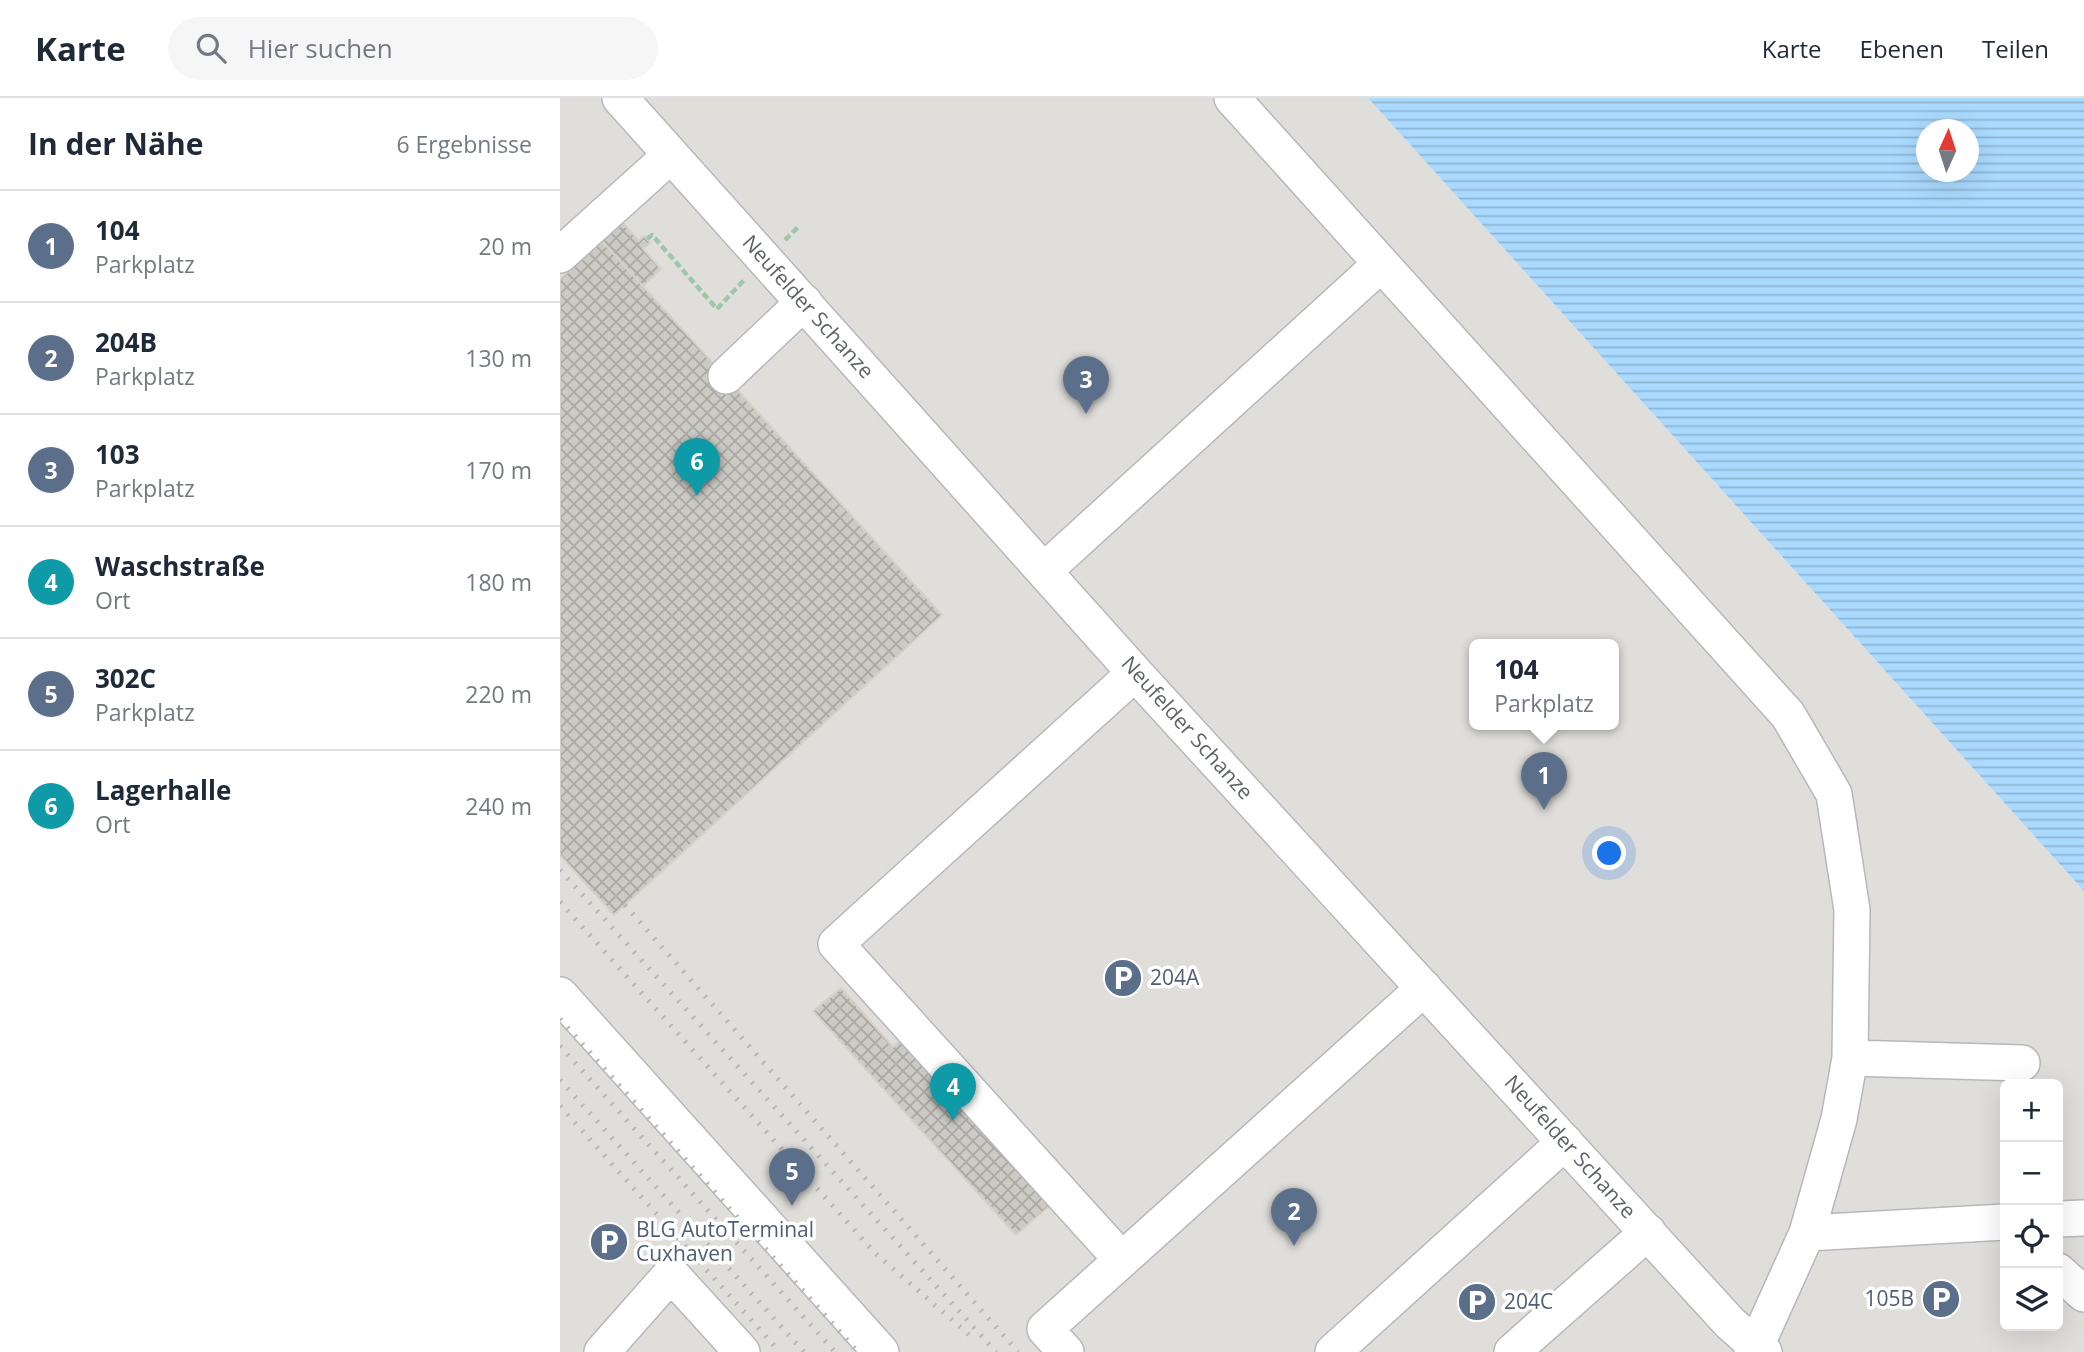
<!DOCTYPE html>
<html lang="de">
<meta charset="utf-8">
<style>
body{margin:0;font-family:"Open Sans",sans-serif;background:#f6f6f7;color:#1f2937}
.controls{position:absolute;right:21px;bottom:21px;display:grid;overflow:hidden;border-radius:10px;box-shadow:0 7px 28px #0002}
.controls button{width:63px;height:63px;display:grid;place-items:center;padding:0;border:0;border-bottom:2px solid #e0e1e3;background:#fff;color:#1f2937;font:35px sans-serif}
.compass{position:absolute;left:1356px;top:21px;width:63px;height:63px;border-radius:50%;background:#fff;box-shadow:0 7px 28px #0002;rotate:3deg}
.you{position:absolute;left:1050px;top:756px;width:24px;height:24px;margin:-18px;border:5px solid #fff;border-radius:50%;background:#1a73e8;box-shadow:0 0 0 10px #1a73e833}
.badge{display:grid;place-items:center;width:46px;height:46px;border-radius:50%;background:#ea4335;color:#fff;font-size:23px;font-weight:700}
.pin{position:absolute;translate:-50% -58px;filter:drop-shadow(0 2px 4px #0008)}
.pin::after{content:'';position:absolute;top:37px;width:24px;height:21px;background:inherit;clip-path:polygon(0 0,100% 0,50% 100%)}
.popup{position:absolute;left:909px;top:541px;width:150px;height:91px;box-sizing:border-box;display:grid;place-content:center;border-radius:10px;background:#fff;filter:drop-shadow(0 2px 5px #0005);font-size:23px;white-space:nowrap;color:#747a83}
.popup b{font-size:26px;color:#1f2937}
.popup::after{content:'';position:absolute;left:50%;top:100%;margin-left:-14px;border:14px solid transparent;border-top-color:#fff}
.list{margin:0;padding:0;list-style:none}
h2{display:flex;justify-content:space-between;align-items:center;height:91px;margin:0;padding:0 28px;font-size:30px}
h2 small{font-size:23px;font-weight:400;color:#747a83}
.list li{display:grid;grid-template-columns:46px 1fr auto;gap:21px;align-items:center;box-sizing:border-box;height:112px;padding:0 28px;border-top:2px solid #e0e1e3}
.list b{display:block;font-size:26px;white-space:nowrap}
.list p{margin:0;font-size:23px;white-space:nowrap;color:#747a83}
.list em{font-size:23px;font-style:normal;color:#747a83}
.icon{flex:none;width:38px;height:38px;fill:none;stroke:currentColor;stroke-width:2;stroke-linecap:round;stroke-linejoin:round}
.map{position:relative;flex:none;width:1524px;height:1254px;overflow:hidden}
header{display:flex;align-items:center;gap:42px;box-sizing:border-box;height:98px;padding:0 35px;background:#fff;border-bottom:2px solid #e0e1e3}
header strong{font-size:33px}
nav{display:flex;gap:38px;margin-inline-start:auto;font-size:24px}
.search{width:490px;height:63px;background:#f6f6f7;display:flex;align-items:center;gap:18px;box-sizing:border-box;padding:0 24px;border-radius:38px;color:#747a83;font-size:26px}
main{display:flex}
aside{flex:1;background:#fff}
.map>svg:first-child{display:block}
.industrial{fill:#e0deda;fill-rule:evenodd}
.water{fill:url(#water-rules);fill-rule:evenodd}
.building{fill:url(#building-cross-hatch);stroke:#d6d1c6;stroke-width:2}
.lines{fill:none;stroke-linecap:round;stroke-linejoin:round}
.minor-casing{stroke:#b5b8bc;stroke-width:38}
.path{stroke:#9cc7a9;stroke-width:4.5;stroke-dasharray:7 3.5;stroke-linecap:butt}
.minor{stroke:#fff;stroke-width:35}
.rail{stroke:#b6b7b8;stroke-width:5;stroke-dasharray:2 9;stroke-linecap:butt}
.labels{text-anchor:middle;stroke-width:7;stroke-linejoin:round;paint-order:stroke}
.street-label{font-size:21px;fill:#5f6368;stroke:#fff}
.service-label{font-size:21px;fill:#4e5e75;stroke:#fff;text-anchor:start}
</style>
<header>
<strong>Karte</strong>
<div class="search"><svg class="icon" aria-label="search" viewBox="0 0 24 24"><circle cx="10" cy="10" r="6"/><path d="M15 15l6 6"/></svg>Hier suchen</div>
<nav><a>Karte</a><a>Ebenen</a><a>Teilen</a></nav>
</header>
<main>
<aside>
<h2>In der Nähe<small>6 Ergebnisse</small></h2>
<ul class="list">
<li><span class="badge" style="background:#5c6f8a">1</span><div><b>104</b><p>Parkplatz</p></div><em>20 m</em></li>
<li><span class="badge" style="background:#5c6f8a">2</span><div><b>204B</b><p>Parkplatz</p></div><em>130 m</em></li>
<li><span class="badge" style="background:#5c6f8a">3</span><div><b>103</b><p>Parkplatz</p></div><em>170 m</em></li>
<li><span class="badge" style="background:#0f9aa8">4</span><div><b>Waschstraße</b><p>Ort</p></div><em>180 m</em></li>
<li><span class="badge" style="background:#5c6f8a">5</span><div><b>302C</b><p>Parkplatz</p></div><em>220 m</em></li>
<li><span class="badge" style="background:#0f9aa8">6</span><div><b>Lagerhalle</b><p>Ort</p></div><em>240 m</em></li>
</ul>
</aside>
<div class="map">
<svg width="1524" height="1254" viewBox="0 0 1524 1254">
<defs>
<pattern id="water-rules" width="6" height="5" patternUnits="userSpaceOnUse" patternTransform="scale(1.75)"><rect width="6" height="5" fill="#aadaff"/><path d="M0 2.5h6" fill="none" stroke="#8eb4d2"/></pattern>
<pattern id="building-cross-hatch" width="8" height="8" patternUnits="userSpaceOnUse" patternTransform="scale(1.75)"><rect width="8" height="8" fill="#cccac5"/><path d="M0 0l8 8M0 8l8-8" fill="none" stroke="#a9a8a4"/></pattern>
</defs>
<rect width="100%" height="100%" fill="#f1efe8"/>
<path class="industrial" d="M0 0H808L1524 793V1254H0ZM914 546H1054V626H914ZM1445 986H1498V1228H1445Z"/>
<path class="water" d="M808 0H1524V793ZM1366 32H1408V74H1366Z"/>
<path class="building" d="M63 125 79 143 84 138 87 141 90 145 83 151 101 171 83 188 42 143Z
M42 143 382 517 54 817 0 757V181Z
M281 890 333 949 350 934 501 1098 456 1137 253 913Z"/>
<g class="lines">
<g class="minor-casing">
<path id="minor" d="M60 0 575 575 1170 1225 1196 1248 1192 1254
M672 0 1228 617 1274 696 1292 812 1290 960
M0 157 111 57
M166 278 244 204
M484 473 821 166
M0 897 321 1254
M1498 1121 1524 1120
M1247 1135 1279 1021 1290 960 1462 965
M562 1162 276 846 575 575
M1498 1173 1524 1196
M42 1254 111 1176 182 1254
M506 1254 485 1231 864 890
M773 1254 1005 1044
M952 1254 1088 1134
M1204 1254 1196 1248 1247 1135 1445 1124"/>
</g>
<path class="path" d="M87 141 92 137 157 211 185 181
M225 142 238 129"/>
<use href="#minor" class="minor"/>
<path class="rail" d="M0 772 436 1254
M0 804 315 1155 415 1242
M65 807 458 1254
M0 921 298 1254
M0 948 275 1254
M0 982 244 1254
M0 1008 220 1254"/>
</g>
<defs>
<g id="parking-disc" transform="scale(2.0125)"><circle r="9.5" fill="#5c6f8a" stroke="#fff"/><path d="M-3.5-5.5H1a3.5 3.5 0 0 1 0 7H-1V5.5H-3.5ZM-1-3.4V-.6H.8a1.4 1.4 0 0 0 0-2.8Z" fill="#fff"/></g>
</defs>
<g fill-rule="evenodd">
<use href="#parking-disc" x="563" y="880"/>
<use href="#parking-disc" x="49" y="1144"/>
<use href="#parking-disc" x="1381" y="1201"/>
<use href="#parking-disc" x="917" y="1204"/>
</g>
<g class="labels">
<g class="street-label">
<text transform="translate(248 209) rotate(48)" y="7">Neufelder Schanze</text>
<text transform="translate(627 630) rotate(48)" y="7">Neufelder Schanze</text>
<text transform="translate(1010 1049) rotate(48)" y="7">Neufelder Schanze</text>
</g>
<g class="service-label">
<text x="590" y="887">204A</text>
<text x="76" y="1139">BLG AutoTerminal<tspan x="76" dy="24">Cuxhaven</tspan></text>
<text x="1354" y="1208" text-anchor="end">105B</text>
<text x="944" y="1211">204C</text>
</g>
</g>
</svg>
<div class="controls">
<button>+</button>
<button>−</button>
<button><svg class="icon" aria-label="locate" viewBox="0 0 24 24"><circle cx="12" cy="12" r="6"/><path d="M12 2v4M12 18v4M2 12h4M18 12h4"/></svg></button>
<button><svg class="icon" aria-label="layers" viewBox="0 0 24 24"><path d="M12 4l9 5-9 5-9-5zM3 14l9 5 9-5"/></svg></button>
</div>
<svg class="compass" viewBox="-18 -18 36 36"><path d="M0-13l5 13h-10z" fill="#e53935"/><path d="M0 13l5-13h-10z" fill="#747a83"/></svg>
<div class="you"></div>
<div class="pin badge" style="left:984px;top:712px;background:#5c6f8a">1</div>
<div class="popup"><b>104</b>Parkplatz</div>
<div class="pin badge" style="left:734px;top:1148px;background:#5c6f8a">2</div>
<div class="pin badge" style="left:526px;top:316px;background:#5c6f8a">3</div>
<div class="pin badge" style="left:393px;top:1023px;background:#0f9aa8">4</div>
<div class="pin badge" style="left:232px;top:1108px;background:#5c6f8a">5</div>
<div class="pin badge" style="left:137px;top:398px;background:#0f9aa8">6</div>
</div>
</main>
